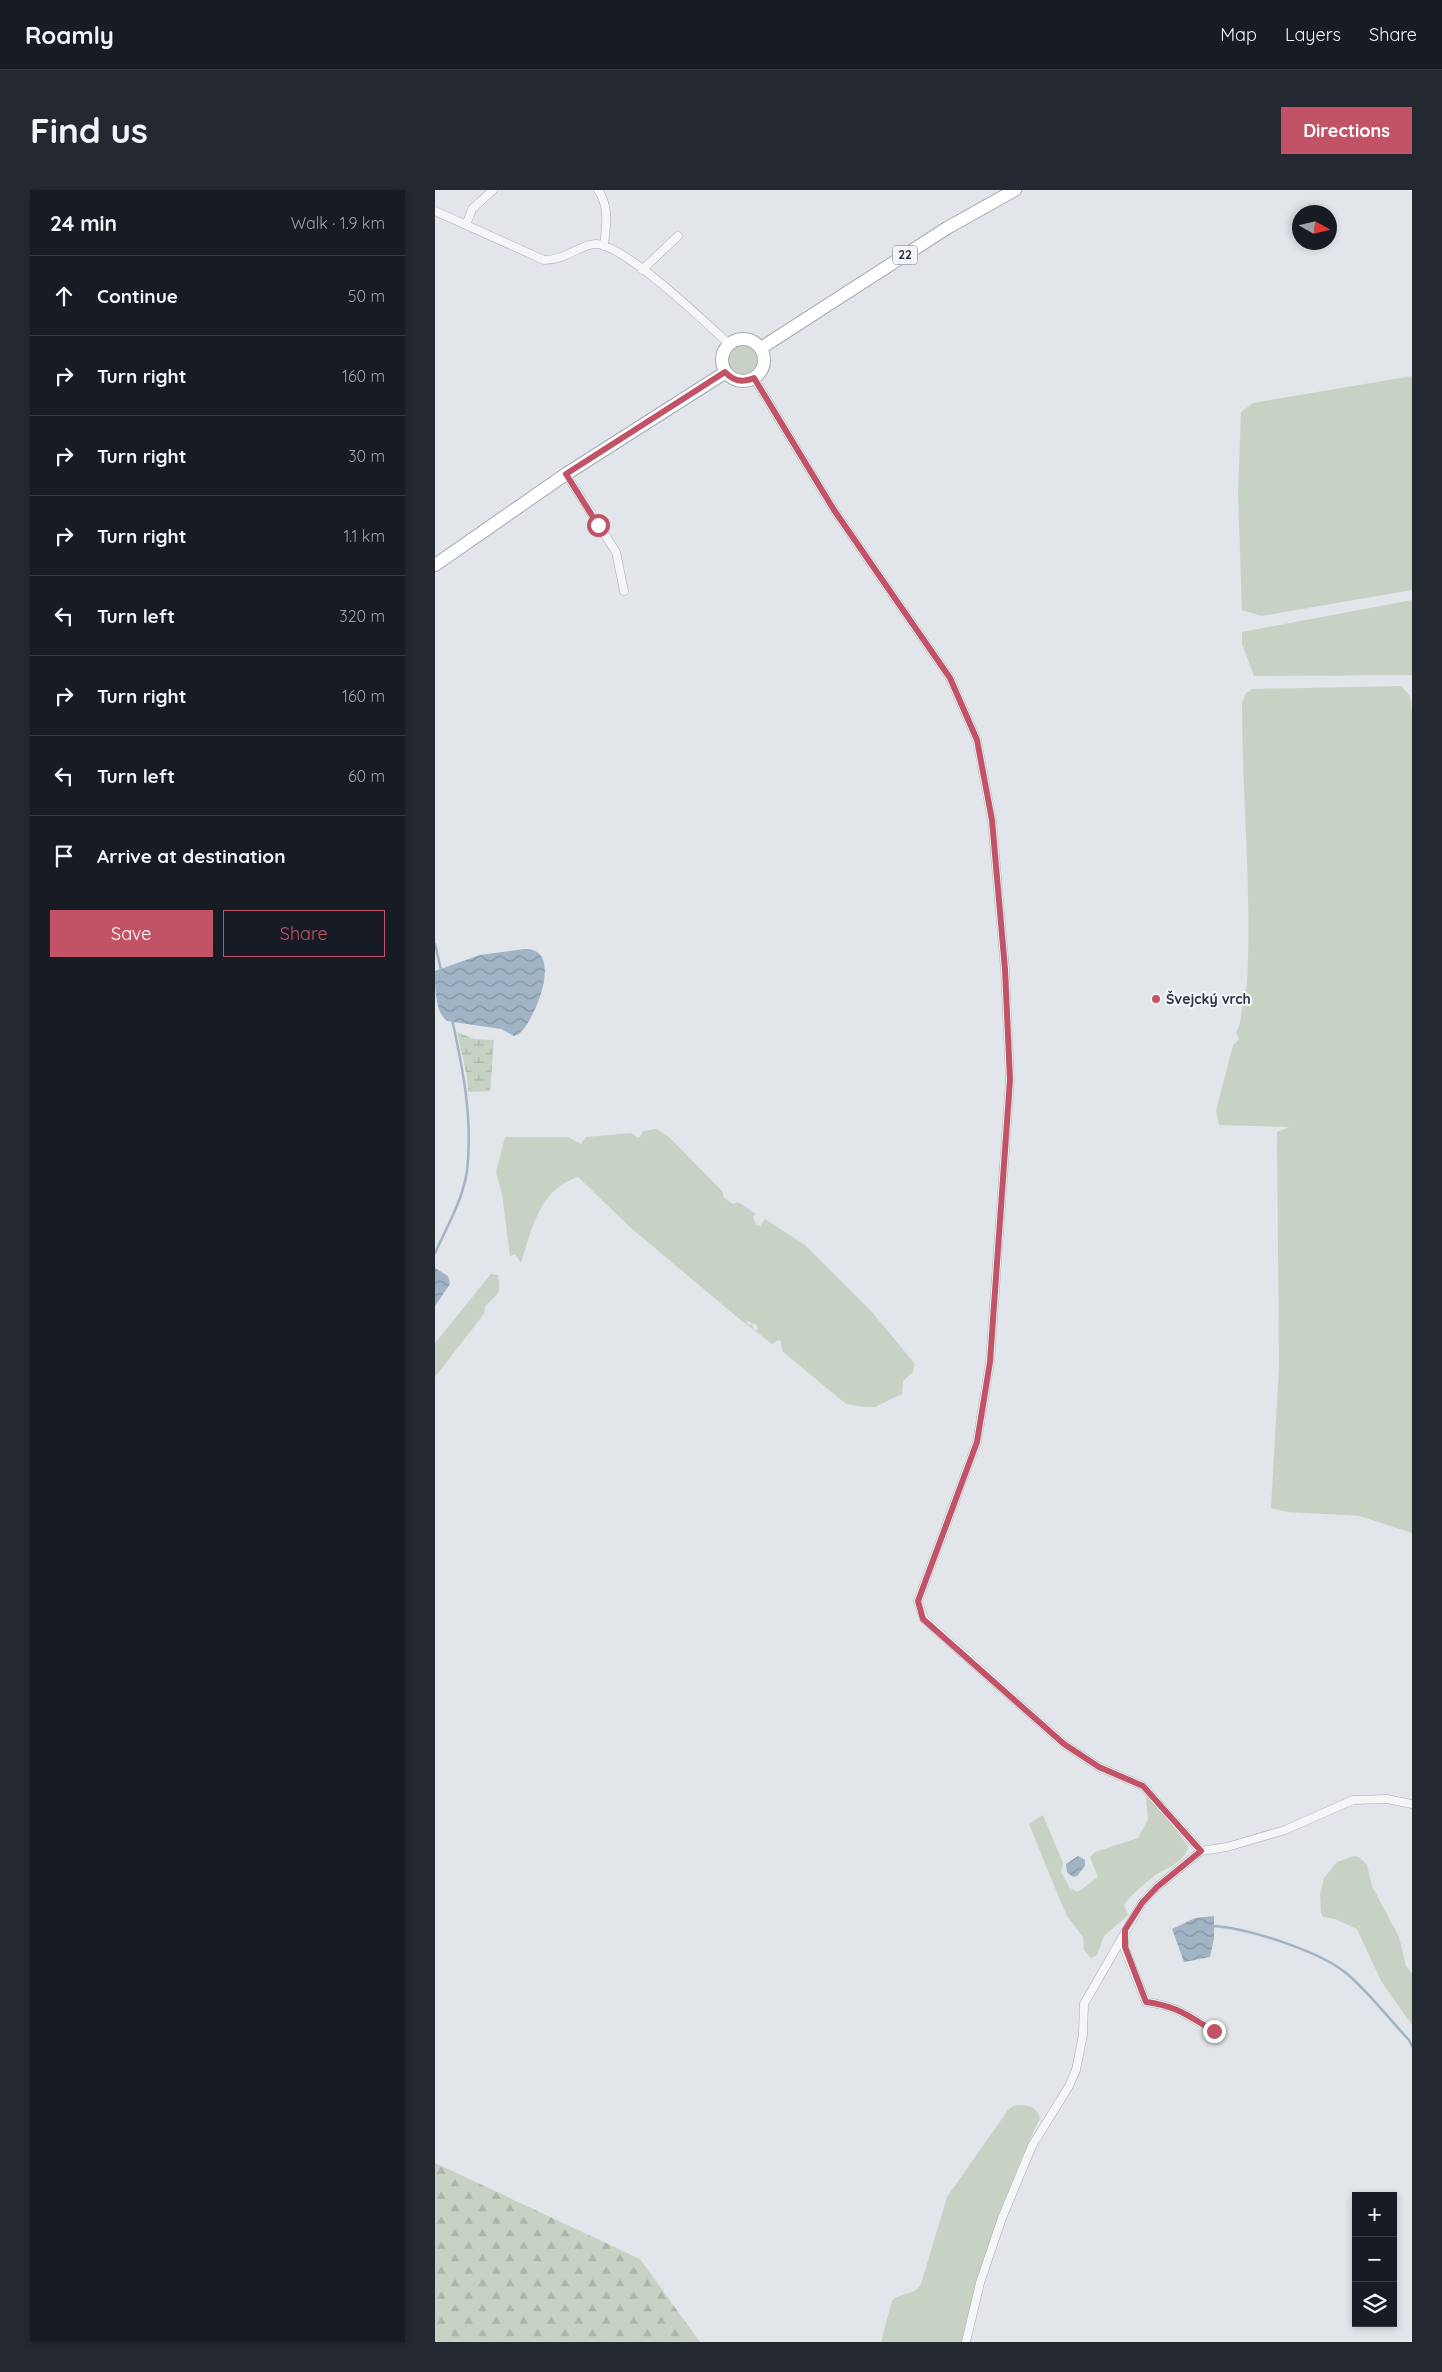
<!DOCTYPE html>
<meta charset="utf-8">
<style>
body{margin:0;font-family:Quicksand,sans-serif;background:#242831;color:#f1f3f6}
.controls{position:absolute;right:15px;bottom:15px;display:grid;overflow:hidden;border-radius:0px;box-shadow:0 2px 8px #0003}
.controls button{width:45px;height:45px;display:grid;place-items:center;padding:0;border:0;border-bottom:1px solid #363941;background:#171b24;color:#f1f3f6;font:25px sans-serif}
.compass{position:absolute;left:857px;top:15px;width:45px;height:45px;border-radius:50%;background:#171b24;box-shadow:0 2px 8px #0003;rotate:98deg}
.stop{position:absolute;width:15px;height:15px;margin:-11px;border:4px solid #c25367;border-radius:50%;background:#fff}
.stop.end{background:#c25367;border-color:#fff;box-shadow:0 1px 5px #0008}
.list{margin:0;padding:0;list-style:none}
h2{display:flex;justify-content:space-between;align-items:center;height:65px;margin:0;padding:0 20px;font-size:21px}
h2 small{font-size:16px;font-weight:400;color:#9ea1a6}
.list li{display:grid;grid-template-columns:32px 1fr auto;gap:15px;align-items:center;box-sizing:border-box;height:80px;padding:0 20px;border-top:1px solid #363941}
.list b{display:block;font-size:19px;white-space:nowrap}
.list em{font-size:16px;font-style:normal;color:#9ea1a6}
.actions{display:flex;gap:10px;padding:15px 20px}
.actions a{flex:1;padding:11px 0;border:1px solid #c25367;border-radius:0px;text-align:center;font-size:18px;color:#c25367}
.actions .main{background:#c25367;color:#fff}
.icon{flex:none;width:28px;height:28px;fill:none;stroke:currentColor;stroke-width:2;stroke-linecap:round;stroke-linejoin:round}
.map{position:relative;flex:none;width:977px;height:2152px;overflow:hidden;border-radius:0px}
header{display:flex;align-items:center;gap:30px;box-sizing:border-box;height:70px;padding:0 25px;background:#171b24;border-bottom:1px solid #363941}
header strong{font-size:24px}
nav{display:flex;gap:28px;margin-inline-start:auto;font-size:18px}
.intro{display:flex;align-items:center;justify-content:space-between;box-sizing:border-box;height:120px;padding:0 30px}
h1{margin:0;font-size:35px}
.button{padding:12px 22px;border-radius:0px;background:#c25367;color:#fff;font-size:18px;font-weight:700}
main{display:flex;gap:30px;padding:0 30px}
aside{flex:1;background:#171b24;border-radius:0px;box-shadow:0 2px 8px #0003}
.map>svg:first-child{display:block}
.green{fill:#c8d2c4}
.forest{fill:url(#forest-firs)}
.wetland{fill:url(#wetland-marsh)}
.water{fill:url(#water-waves)}
.lines{fill:none;stroke-linecap:round;stroke-linejoin:round}
.stream{stroke:#a1b4c6;stroke-width:2.5}
.minor-casing{stroke:#a8acb3;stroke-width:9}
.primary-casing{stroke:#a3aab4;stroke-width:14}
.minor{stroke:#f5f6f8;stroke-width:8}
.primary{stroke:#fff;stroke-width:12}
.route{stroke:#c25367;stroke-width:6}
.poi-dot{fill:#c25367;stroke:#f2f4f7;stroke-width:2}
.labels{text-anchor:middle;stroke-width:4.5;stroke-linejoin:round;paint-order:stroke}
.shield{fill:#f2f4f7;stroke:#676e77;stroke-width:1}
.shield-label{font-size:12px;font-weight:bold;fill:#2c3440}
.poi-label{font-size:14px;font-weight:bold;fill:#2c3440;stroke:#f2f4f7;text-anchor:start}
</style>
<header>
<strong>Roamly</strong>
<nav><a>Map</a><a>Layers</a><a>Share</a></nav>
</header>
<div class="intro"><h1>Find us</h1><a class="button">Directions</a></div>
<main>
<aside>
<h2>24 min<small>Walk · 1.9 km</small></h2>
<ul class="list">
<li><svg class="icon" aria-label="ahead" viewBox="0 0 24 24"><path d="M12 20V5M6 11l6-6 6 6"/></svg><div><b>Continue</b></div><em>50 m</em></li>
<li><svg class="icon" aria-label="right" viewBox="0 0 24 24"><path d="M7 20v-9h11M14 6l5 5-5 5"/></svg><div><b>Turn right</b></div><em>160 m</em></li>
<li><svg class="icon" aria-label="right" viewBox="0 0 24 24"><path d="M7 20v-9h11M14 6l5 5-5 5"/></svg><div><b>Turn right</b></div><em>30 m</em></li>
<li><svg class="icon" aria-label="right" viewBox="0 0 24 24"><path d="M7 20v-9h11M14 6l5 5-5 5"/></svg><div><b>Turn right</b></div><em>1.1 km</em></li>
<li><svg class="icon" aria-label="left" viewBox="0 0 24 24"><path d="M17 20v-9H6M10 6l-5 5 5 5"/></svg><div><b>Turn left</b></div><em>320 m</em></li>
<li><svg class="icon" aria-label="right" viewBox="0 0 24 24"><path d="M7 20v-9h11M14 6l5 5-5 5"/></svg><div><b>Turn right</b></div><em>160 m</em></li>
<li><svg class="icon" aria-label="left" viewBox="0 0 24 24"><path d="M17 20v-9H6M10 6l-5 5 5 5"/></svg><div><b>Turn left</b></div><em>60 m</em></li>
<li><svg class="icon" aria-label="arrive" viewBox="0 0 24 24"><path d="M6 21V4h12l-3 4 3 4H6"/></svg><div><b>Arrive at destination</b></div></li>
</ul>
<div class="actions"><a class="main">Save</a><a>Share</a></div>
</aside>
<div class="map">
<svg width="977" height="2152" viewBox="0 0 977 2152">
<defs>
<pattern id="forest-firs" width="22" height="20" patternUnits="userSpaceOnUse" patternTransform="scale(1.25)"><rect width="22" height="20" fill="#c8d2c4"/><path d="M5 1l3.5 6h-7zM16 11l3.5 6h-7z" fill="#acb5a9"/></pattern>
<pattern id="wetland-marsh" width="20" height="14" patternUnits="userSpaceOnUse" patternTransform="scale(1.25)"><rect width="20" height="14" fill="#c8d2c4"/><path d="M1 5h8M5 5V1M11 12h8M15 12V8" fill="none" stroke="#acb5a9"/></pattern>
<pattern id="water-waves" width="16" height="10" patternUnits="userSpaceOnUse" patternTransform="scale(1.25)"><rect width="16" height="10" fill="#a1b4c6"/><path d="M0 5q4-4 8 0t8 0" fill="none" stroke="#8393a2"/></pattern>
</defs>
<rect width="100%" height="100%" fill="#e2e5e9"/>
<path class="green" d="M292 170a16 16 0 1 1 32 0a16 16 0 1 1-32 0Z
M977 186V400L827 426 807 420 803 304 806 222 818 213Z
M977 410V485L819 486 807 454V442Z
M966 496 975 506 977 520V1343L925 1326 853 1322 836 1318 844 1177 842 942 854 937 784 935 781 921 798 855 804 849 801 843C807 832 806 822 808 810 809 804 812 798 812 792 817 699 807 606 807 513L811 503 817 499Z
M221 939 234 947 288 1002 289 1008 298 1014 303 1012 321 1024 318 1027 321 1035 325 1036 330 1029 370 1055 437 1122 480 1174 478 1182 468 1191 467 1204 440 1217H430L411 1214 347 1161 346 1151 343 1150 337 1154 319 1140H323L322 1135 311 1131 313 1135 317 1134 319 1140 302 1127 196 1038 143 987C104 999 97 1039 86 1073L80 1064 75 1066 67 1004 61 982 70 947H133L146 954 151 947 196 943 203 948 206 946 208 941Z
M56 1084 63 1085C66 1105 64 1103 50 1116L49 1124 0 1187V1153Z
M711 1607 716 1608 753 1656C751 1673 729 1678 718 1687 708 1695 697 1704 689 1715L693 1725 669 1746 662 1765 656 1768 649 1760 648 1747 632 1726 625 1710 594 1634 608 1625 628 1673 626 1682 635 1698 643 1702 663 1687 655 1667 660 1662 703 1648 713 1629Z
M919 1666 924 1667 932 1675 937 1696 964 1747 971 1776 977 1783V1835L946 1791 922 1739 900 1729 888 1727 886 1723 885 1704 889 1688 902 1672Z
M585 1915C594 1915 603 1918 605 1928 570 2002 545 2072 528 2152H446L457 2111C465 2102 479 2106 486 2094L512 2007 573 1920 578 1916Z"/>
<path class="forest" d="M0 1973 205 2069 265 2152H0Z"/>
<path class="wetland" d="M22 842 39 849 59 850 55 901 33 902C33 882 26 862 22 842Z"/>
<path class="water" d="M89 759C130 757 101 829 84 844L79 846 66 839 12 831C0 822 0 797 0 781L45 765Z
M0 1078 13 1086 15 1094 0 1116Z
M643 1666 650 1670V1676L642 1686 638 1687 632 1682 631 1674Z
M779 1726V1748L775 1767 749 1772 737 1739 760 1728Z"/>
<g class="lines">
<path class="stream" d="M0 754 6 780
M0 1063C12 1037 28 1009 32 981 38 930 28 879 17 829
M777 1738 780 1736C815 1739 884 1761 911 1783 932 1800 955 1830 974 1850L977 1856"/>
<g class="minor-casing">
<path id="minor" d="M163 0C175 17 171 36 169 56
M0 21 109 70C131 70 144 55 160 54 188 53 271 133 294 154
M31 35 37 19 58 0
M207 80 243 46
M319 188 399 320 515 488 542 550 557 630 570 779 575 890 555 1172 542 1252 483 1411 489 1429 629 1554 664 1577 708 1596 766 1661 792 1657 850 1640 918 1610 952 1609 977 1614
M131 284 181 362 189 401
M690 1742 689 1757 711 1812C742 1816 753 1826 779 1841
M531 2152 545 2093 567 2028 597 1956 634 1896 641 1880 648 1845 649 1814 707 1713 722 1697 766 1661"/>
</g>
<g class="primary-casing">
<path id="primary" d="M287 170a21 21 0 1 1 42 0a21 21 0 1 1-42 0Z
M326 158 512 38 580 0
M0 375 131 284 291 182"/>
</g>
<use href="#minor" class="minor"/>
<use href="#primary" class="primary"/>
</g>
<g class="lines">
<path class="route" d="M163 335 131 284 290 182C298 191 308 193 319 188L399 320 515 488 542 550 557 630 570 779 575 890 555 1172 542 1252 483 1411 488 1429 629 1554 664 1577 708 1596 766 1661 722 1697 707 1713 690 1740V1757L711 1812C742 1816 753 1826 779 1841"/>
</g>
<circle class="poi-dot" cx="721" cy="809" r="5"/>
<g class="labels">
<rect class="shield" x="457.5" y="55.5" width="25" height="19" rx="4"/>
<g class="shield-label">
<text x="470" y="69">22</text>
</g>
<g class="poi-label">
<text x="731" y="814">Švejcký vrch</text>
</g>
</g>
</svg>
<div class="controls">
<button>+</button>
<button>−</button>
<button><svg class="icon" aria-label="layers" viewBox="0 0 24 24"><path d="M12 4l9 5-9 5-9-5zM3 14l9 5 9-5"/></svg></button>
</div>
<svg class="compass" viewBox="-18 -18 36 36"><path d="M0-13l5 13h-10z" fill="#e53935"/><path d="M0 13l5-13h-10z" fill="#9ea1a6"/></svg>
<div class="stop" style="left:163px;top:335px"></div>
<div class="stop end" style="left:779px;top:1841px"></div>
</div>
</main>
